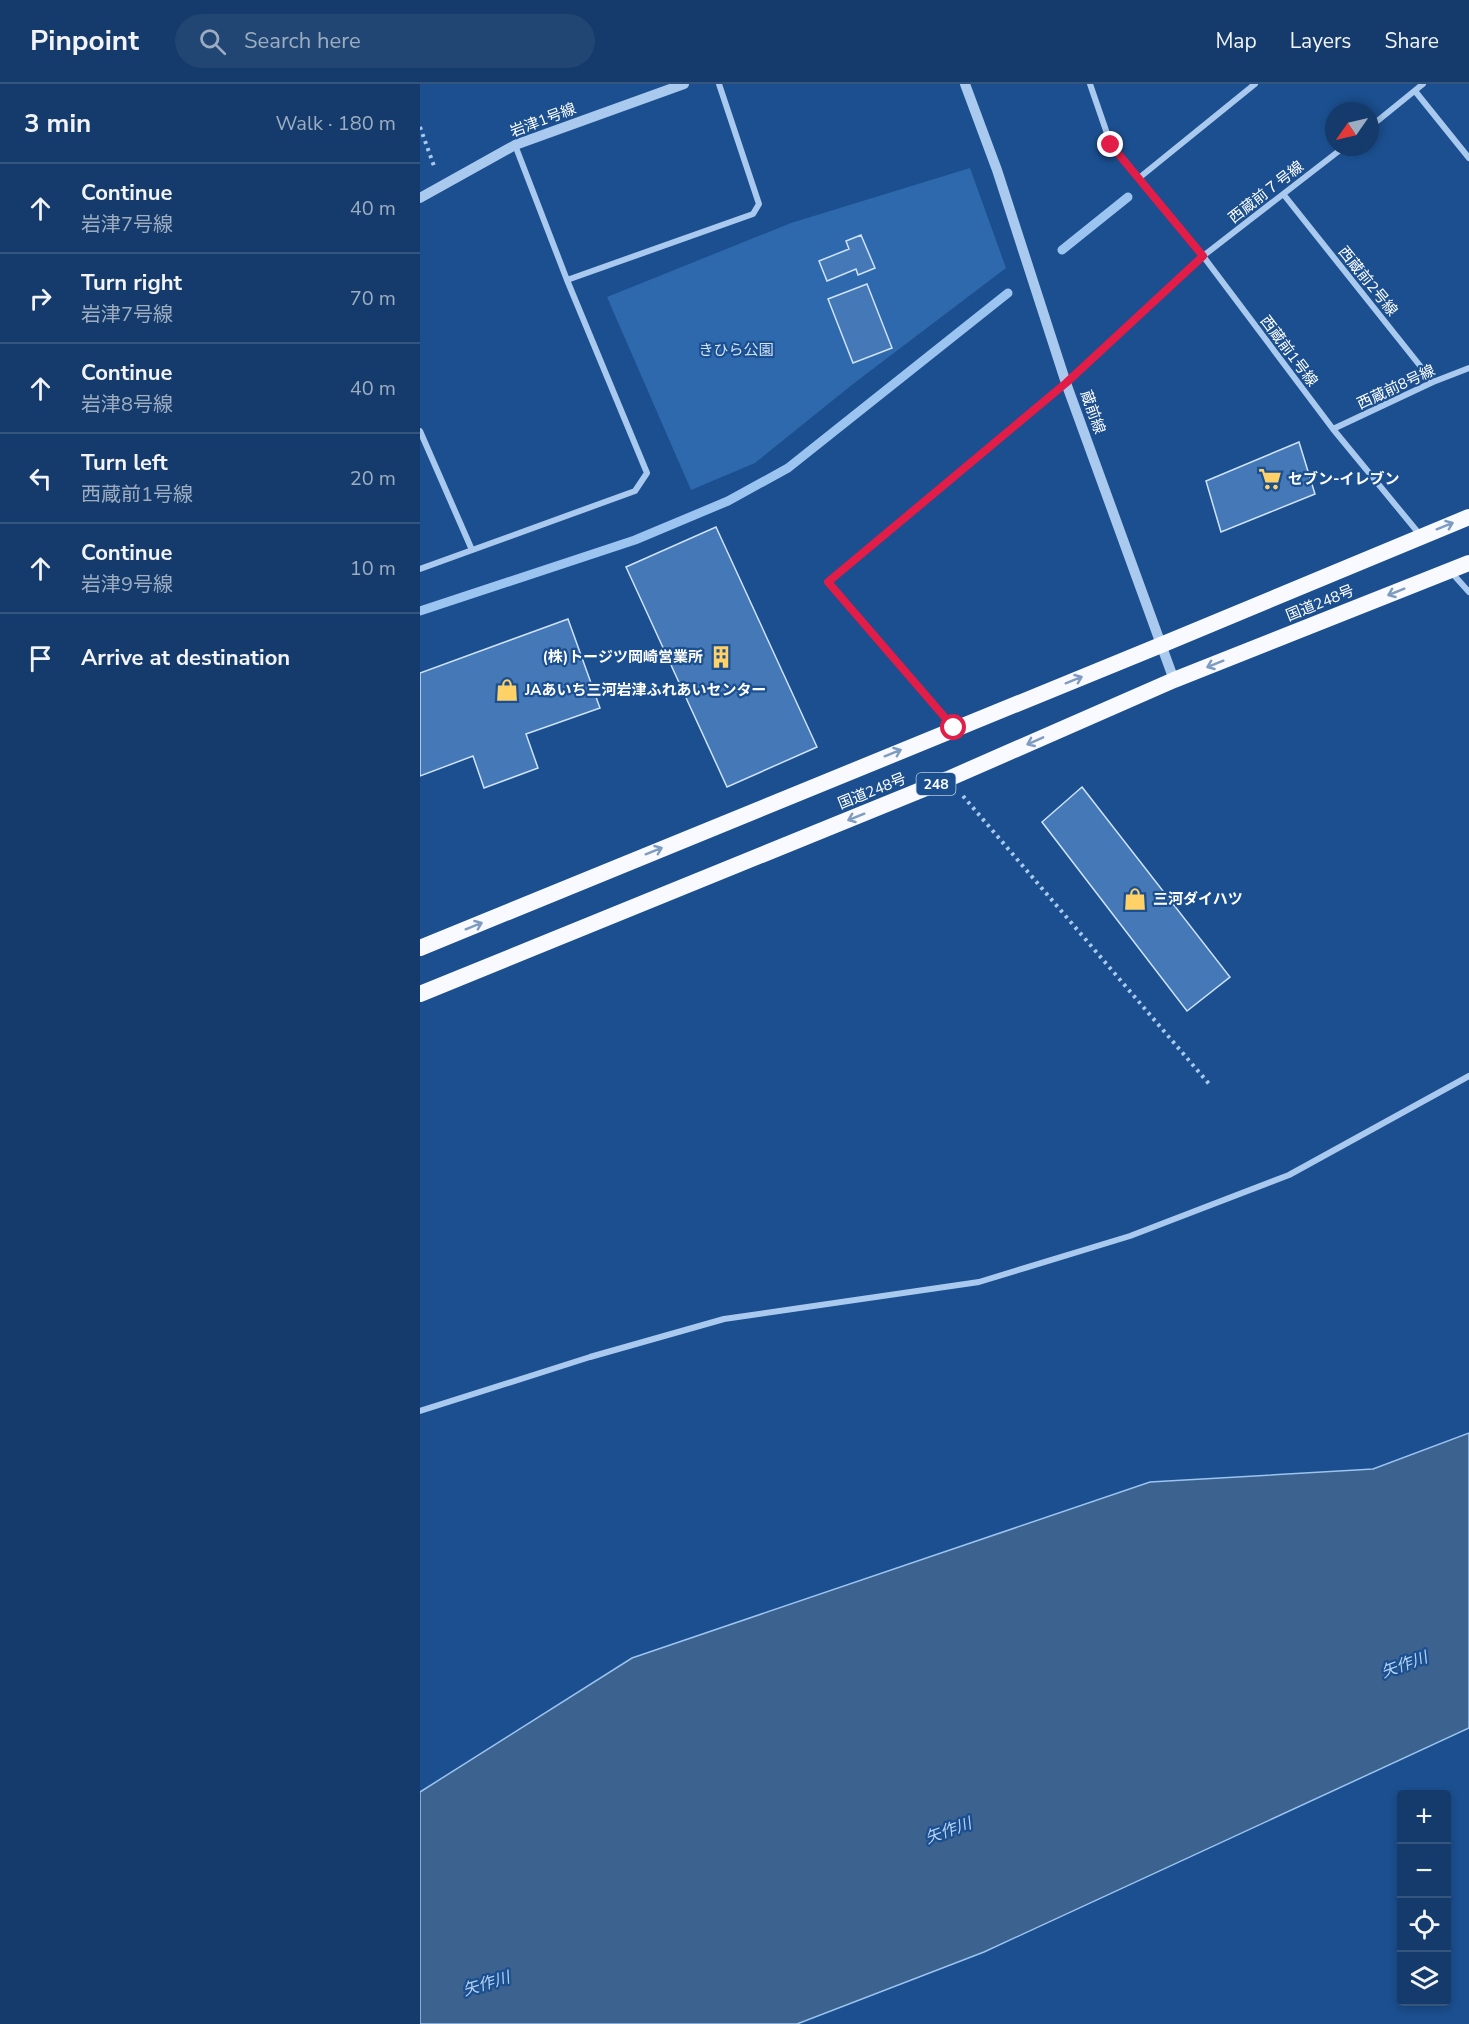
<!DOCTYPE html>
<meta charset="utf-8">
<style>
body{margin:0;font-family:"Nunito Sans","Noto Sans JP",sans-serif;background:#214673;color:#f1f3f6}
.controls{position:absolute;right:18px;bottom:18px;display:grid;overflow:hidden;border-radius:6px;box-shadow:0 3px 9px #0003}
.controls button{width:54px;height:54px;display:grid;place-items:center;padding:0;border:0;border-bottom:2px solid #33557e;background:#143b6b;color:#f1f3f6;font:30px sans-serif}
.compass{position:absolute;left:905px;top:18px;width:54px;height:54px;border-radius:50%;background:#143b6b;box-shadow:0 3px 9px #0003;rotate:236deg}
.stop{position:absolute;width:18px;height:18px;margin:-14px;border:4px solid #e11d48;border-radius:50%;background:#fff}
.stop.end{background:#e11d48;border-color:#fff;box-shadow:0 2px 6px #0008}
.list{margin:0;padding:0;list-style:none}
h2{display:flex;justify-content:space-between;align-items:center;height:78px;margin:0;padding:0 24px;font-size:26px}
h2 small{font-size:20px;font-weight:400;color:#9dadc1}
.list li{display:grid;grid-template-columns:39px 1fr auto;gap:18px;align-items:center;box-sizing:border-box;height:90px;padding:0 24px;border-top:2px solid #33557e}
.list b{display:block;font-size:22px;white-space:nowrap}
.list p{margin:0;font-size:20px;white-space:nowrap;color:#9dadc1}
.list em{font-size:20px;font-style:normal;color:#9dadc1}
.icon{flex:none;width:33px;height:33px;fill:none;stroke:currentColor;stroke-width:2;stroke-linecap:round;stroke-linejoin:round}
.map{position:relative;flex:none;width:1049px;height:1940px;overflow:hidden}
header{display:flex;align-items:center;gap:36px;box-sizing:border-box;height:84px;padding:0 30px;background:#143b6b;border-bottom:2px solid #33557e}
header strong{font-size:28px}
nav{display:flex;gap:33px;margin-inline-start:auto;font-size:21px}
.search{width:420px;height:54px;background:#214673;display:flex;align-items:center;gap:15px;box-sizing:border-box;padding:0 21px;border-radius:33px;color:#9dadc1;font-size:22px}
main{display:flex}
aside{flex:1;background:#143b6b}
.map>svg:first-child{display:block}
.green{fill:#2e69ad}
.water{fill:#3c6290;stroke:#9cc4f0;stroke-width:1.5}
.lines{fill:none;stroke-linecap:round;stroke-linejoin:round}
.stream{stroke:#9cc4f0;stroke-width:9}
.building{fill:#4478b7;stroke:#cfe3fa;stroke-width:1.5}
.path{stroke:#a9c9ee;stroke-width:4;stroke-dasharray:3 4.5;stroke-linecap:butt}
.minor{stroke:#a9c9ee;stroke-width:6}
.tertiary{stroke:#a9c9ee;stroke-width:10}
.trunk{stroke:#f8faff;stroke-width:16}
.oneway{stroke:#7e9cc1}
.route{stroke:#e11d48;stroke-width:8}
.labels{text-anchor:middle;stroke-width:4.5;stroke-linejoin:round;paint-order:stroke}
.shield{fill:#1b4f8f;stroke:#bbcadd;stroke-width:1.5}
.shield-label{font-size:14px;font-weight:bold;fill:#fff}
.street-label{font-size:15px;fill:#fff;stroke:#1b4f8f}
.park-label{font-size:15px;fill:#cfe3fa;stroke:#1b4f8f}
.poi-label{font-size:15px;font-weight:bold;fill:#fff;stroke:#1b4f8f;text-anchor:start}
.water-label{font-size:16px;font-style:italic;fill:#b5d3f5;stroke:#1b4f8f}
</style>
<header>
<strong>Pinpoint</strong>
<div class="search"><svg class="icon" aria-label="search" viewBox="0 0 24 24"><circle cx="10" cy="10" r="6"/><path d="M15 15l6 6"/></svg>Search here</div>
<nav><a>Map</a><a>Layers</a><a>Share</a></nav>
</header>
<main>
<aside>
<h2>3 min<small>Walk · 180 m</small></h2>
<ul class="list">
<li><svg class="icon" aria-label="ahead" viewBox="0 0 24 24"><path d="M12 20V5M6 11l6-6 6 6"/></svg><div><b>Continue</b><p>岩津7号線</p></div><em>40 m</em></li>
<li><svg class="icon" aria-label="right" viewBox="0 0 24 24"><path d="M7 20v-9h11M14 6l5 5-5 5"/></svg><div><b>Turn right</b><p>岩津7号線</p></div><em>70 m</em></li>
<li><svg class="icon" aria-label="ahead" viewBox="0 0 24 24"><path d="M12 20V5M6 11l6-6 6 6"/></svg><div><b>Continue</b><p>岩津8号線</p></div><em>40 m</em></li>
<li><svg class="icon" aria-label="left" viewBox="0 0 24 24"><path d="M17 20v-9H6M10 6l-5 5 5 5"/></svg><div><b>Turn left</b><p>西蔵前1号線</p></div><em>20 m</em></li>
<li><svg class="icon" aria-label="ahead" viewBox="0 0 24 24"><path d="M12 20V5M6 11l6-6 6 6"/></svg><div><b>Continue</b><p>岩津9号線</p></div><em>10 m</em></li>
<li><svg class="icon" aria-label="arrive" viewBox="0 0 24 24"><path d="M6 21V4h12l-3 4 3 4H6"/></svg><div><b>Arrive at destination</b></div></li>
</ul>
</aside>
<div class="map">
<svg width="1049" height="1940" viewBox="0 0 1049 1940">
<rect width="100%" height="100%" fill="#1b4f8f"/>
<path class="green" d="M550 84 586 184 433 300 335 379 271 406 187 213 371 139Z"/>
<path class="water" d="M1049 1349V1644L564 1868 377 1940H0V1708L212 1574 730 1398 953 1385Z"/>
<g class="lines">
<path class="stream" d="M642 166 708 113
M0 527 215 456 308 417 368 384 588 209"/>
</g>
<path class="building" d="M441 151 455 184 438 191 436 185 407 197 399 177 429 165 426 157Z
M447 200 472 264 433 279 408 215Z
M879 358 895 410 801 448 786 397Z
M296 443 397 663 307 703 206 483Z
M148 535 180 624 106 650 118 684 64 704 53 672 0 692V589Z
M662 703 810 893 767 927 622 738Z"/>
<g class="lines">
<path class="path" d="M0 43 14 82
M543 712 790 1001"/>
<path class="minor" d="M670 0 691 61 783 172 913 345 1001 452
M995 7 1049 74
M950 43 1003 0
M719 94 835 0
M864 111 1013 298
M147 196 333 130 339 120 299 0
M913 345 1013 298 1049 284
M0 347 52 466
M0 485 215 407 227 389 147 196 95 61
M1031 488 1049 508
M534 644 408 498 646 299 783 172 924 63
M0 1327 170 1273 304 1235 559 1198 710 1152 869 1091 1049 992"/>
<path class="tertiary" d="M545 0 577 86 646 299 754 596
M0 114 95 61 264 0"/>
<path class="trunk" d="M0 864 741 561 1049 433
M0 910 528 695 754 596 1049 479"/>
</g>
<defs><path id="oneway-shaft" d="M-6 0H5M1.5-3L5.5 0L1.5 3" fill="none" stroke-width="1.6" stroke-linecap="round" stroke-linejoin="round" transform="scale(1.5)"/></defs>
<g class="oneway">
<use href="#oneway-shaft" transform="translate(1025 442) rotate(-22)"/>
<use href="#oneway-shaft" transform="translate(976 508) rotate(158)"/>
<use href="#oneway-shaft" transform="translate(795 580) rotate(158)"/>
<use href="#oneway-shaft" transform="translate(654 596) rotate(-22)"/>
<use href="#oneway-shaft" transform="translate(615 657) rotate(156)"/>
<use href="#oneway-shaft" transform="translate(473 669) rotate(-22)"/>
<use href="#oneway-shaft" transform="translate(436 733) rotate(158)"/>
<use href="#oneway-shaft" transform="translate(234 767) rotate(-22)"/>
<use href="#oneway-shaft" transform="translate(54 842) rotate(-22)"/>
</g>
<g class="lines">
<path class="route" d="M534 644 408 498 646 299 783 172 691 61"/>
</g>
<defs>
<g id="supermarket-bare" transform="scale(1.8)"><path d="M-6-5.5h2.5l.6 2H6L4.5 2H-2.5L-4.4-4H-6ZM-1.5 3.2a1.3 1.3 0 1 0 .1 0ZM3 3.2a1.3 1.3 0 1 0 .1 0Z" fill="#ffd166" stroke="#1b4f8f" stroke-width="2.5" paint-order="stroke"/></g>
<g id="building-bare" transform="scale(1.8)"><path d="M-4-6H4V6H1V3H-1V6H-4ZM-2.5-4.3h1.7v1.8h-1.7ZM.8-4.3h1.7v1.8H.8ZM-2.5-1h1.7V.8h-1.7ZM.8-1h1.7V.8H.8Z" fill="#ffd166" stroke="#1b4f8f" stroke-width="2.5" paint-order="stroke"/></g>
<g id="shop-bare" transform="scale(1.8)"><path d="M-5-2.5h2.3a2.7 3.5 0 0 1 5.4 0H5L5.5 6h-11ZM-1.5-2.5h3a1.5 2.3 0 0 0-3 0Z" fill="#ffd166" stroke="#1b4f8f" stroke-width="2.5" paint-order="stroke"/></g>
</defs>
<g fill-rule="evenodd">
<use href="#supermarket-bare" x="850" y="395"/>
<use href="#building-bare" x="301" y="573"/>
<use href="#shop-bare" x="87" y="606"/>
<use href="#shop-bare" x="715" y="815"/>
</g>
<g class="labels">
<rect class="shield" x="496.5" y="689" width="39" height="22" rx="4.5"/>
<g class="shield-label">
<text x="516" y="705">248</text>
</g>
<g class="street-label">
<text transform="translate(123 36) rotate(-21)" y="5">岩津1号線</text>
<text transform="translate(846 108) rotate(-38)" y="5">西蔵前７号線</text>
<text transform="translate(948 197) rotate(51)" y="5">西蔵前2号線</text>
<text transform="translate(869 267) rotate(53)" y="5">西蔵前1号線</text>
<text transform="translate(976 303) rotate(-25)" y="5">西蔵前8号線</text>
<text transform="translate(673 328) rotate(70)" y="5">蔵前線</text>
<text transform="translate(900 519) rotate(-22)" y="5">国道248号</text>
<text transform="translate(452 707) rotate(-22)" y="5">国道248号</text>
</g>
<g class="park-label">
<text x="316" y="271">きひら公園</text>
</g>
<g class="poi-label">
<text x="868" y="400">セブン-イレブン</text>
<text x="283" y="578" text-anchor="end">(株)トージツ岡崎営業所</text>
<text x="105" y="611">JAあいち三河岩津ふれあいセンター</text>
<text x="733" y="820">三河ダイハツ</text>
</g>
<g class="water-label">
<text transform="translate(984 1580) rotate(-20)" y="6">矢作川</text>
<text transform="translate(528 1746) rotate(-20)" y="6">矢作川</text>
<text transform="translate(66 1899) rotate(-17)" y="6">矢作川</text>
</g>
</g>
</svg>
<div class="controls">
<button>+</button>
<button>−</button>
<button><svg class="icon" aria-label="locate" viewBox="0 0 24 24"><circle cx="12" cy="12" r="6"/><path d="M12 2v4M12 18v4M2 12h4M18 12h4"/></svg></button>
<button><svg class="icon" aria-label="layers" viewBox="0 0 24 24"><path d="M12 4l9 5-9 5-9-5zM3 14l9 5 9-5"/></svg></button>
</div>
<svg class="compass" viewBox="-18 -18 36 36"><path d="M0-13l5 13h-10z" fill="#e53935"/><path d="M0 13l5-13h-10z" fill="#9dadc1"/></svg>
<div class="stop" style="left:534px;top:644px"></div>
<div class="stop end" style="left:691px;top:61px"></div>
</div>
</main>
